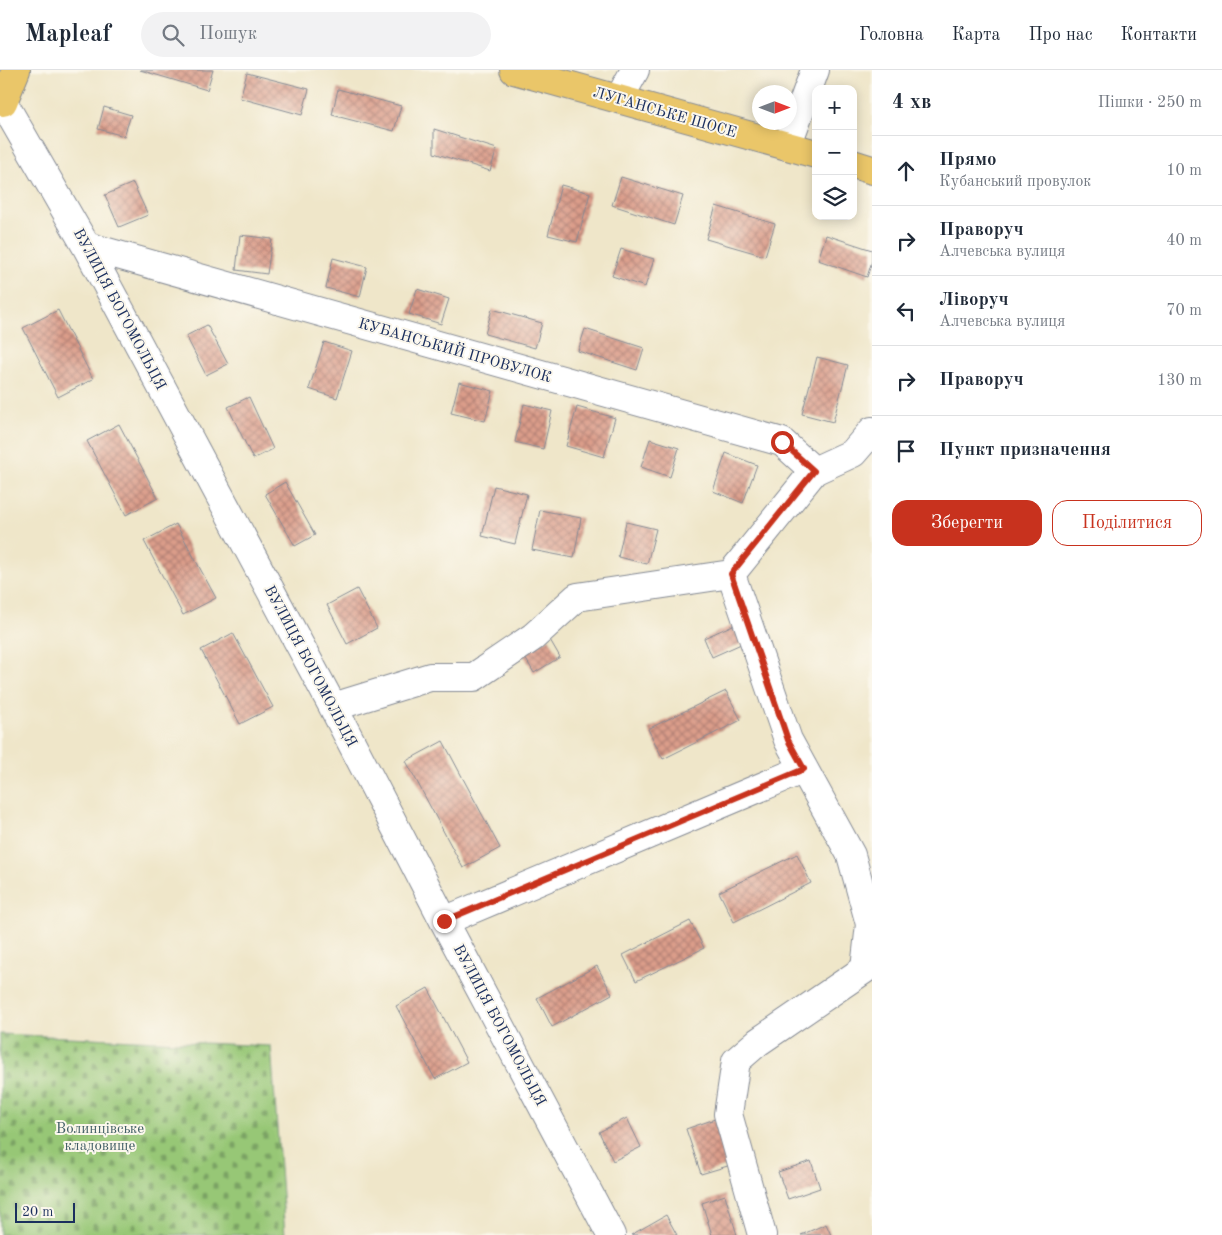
<!DOCTYPE html>
<html lang="uk">
<meta charset="utf-8">
<style>
body{margin:0;font-family:"Old Standard TT",serif;background:#f2f2f3;color:#1f2937}
.controls{position:absolute;right:15px;top:15px;display:grid;overflow:hidden;border-radius:10px;box-shadow:0 2px 12px #0003}
.controls button{width:45px;height:45px;display:grid;place-items:center;padding:0;border:0;border-bottom:1px solid #e0e1e3;background:#fff;color:#1f2937;font:25px sans-serif}
.compass{position:absolute;left:752px;top:15px;width:45px;height:45px;border-radius:50%;background:#fff;box-shadow:0 2px 12px #0003;rotate:90deg}
.scale{position:absolute;left:15px;bottom:12px;width:60px;box-sizing:border-box;padding-left:5px;border:2px solid #1b2f5e;border-top:0;font-size:14px;line-height:18px;white-space:nowrap;color:#1b2f5e;-webkit-text-stroke:4px #fbf7ec;paint-order:stroke}
.stop{position:absolute;width:15px;height:15px;margin:-11px;border:4px solid #c8321e;border-radius:50%;background:#fff}
.stop.end{background:#c8321e;border-color:#fff;box-shadow:0 1px 5px #0008}
.list{margin:0;padding:0;list-style:none}
h2{display:flex;justify-content:space-between;align-items:center;height:65px;margin:0;padding:0 20px;font-size:21px}
h2 small{font-size:16px;font-weight:400;color:#747a83}
.list li{display:grid;grid-template-columns:32px 1fr auto;gap:15px;align-items:center;box-sizing:border-box;height:70px;padding:0 20px;border-top:1px solid #e0e1e3}
.list b{display:block;font-size:19px;white-space:nowrap}
.list p{margin:0;font-size:16px;white-space:nowrap;color:#747a83}
.list em{font-size:16px;font-style:normal;color:#747a83}
.actions{display:flex;gap:10px;padding:15px 20px}
.actions a{flex:1;padding:11px 0;border:1px solid #c8321e;border-radius:15px;text-align:center;font-size:18px;color:#c8321e}
.actions .main{background:#c8321e;color:#fff}
.icon{flex:none;width:28px;height:28px;fill:none;stroke:currentColor;stroke-width:2;stroke-linecap:round;stroke-linejoin:round}
.map{position:relative;flex:none;width:872px;height:1165px;overflow:hidden}
header{display:flex;align-items:center;gap:30px;box-sizing:border-box;height:70px;padding:0 25px;background:#fff;border-bottom:1px solid #e0e1e3}
header strong{font-size:24px}
nav{display:flex;gap:28px;margin-inline-start:auto;font-size:18px}
.search{width:350px;height:45px;background:#f2f2f3;display:flex;align-items:center;gap:12px;box-sizing:border-box;padding:0 18px;border-radius:28px;color:#747a83;font-size:19px}
main{display:flex}
aside{flex:1;background:#fff}
.map>svg:first-child{display:block}
.cemetery{fill:url(#cemetery-stones);stroke:#597b6a}
.building{fill:url(#building-cross-hatch)}
.lines{fill:none;stroke-linecap:round;stroke-linejoin:round}
.minor-casing{stroke:#858a94;stroke-width:30}
.major-casing{stroke:#858a94;stroke-width:30}
.minor{stroke:#fff;stroke-width:28}
.major{stroke:#eac669;stroke-width:28}
.route{stroke:#c8321e;stroke-width:6}
.labels{text-anchor:middle;stroke-width:4;stroke-linejoin:round;paint-order:stroke}
.street-label{font-size:15px;fill:#1b2f5e;stroke:#fbf7ec}
.park-label{font-size:15px;fill:#405d65;stroke:#fbf7ec}
</style>
<header>
<strong>Mapleaf</strong>
<div class="search"><svg class="icon" aria-label="search" viewBox="0 0 24 24"><circle cx="10" cy="10" r="6"/><path d="M15 15l6 6"/></svg>Пошук</div>
<nav><a>Головна</a><a>Карта</a><a>Про нас</a><a>Контакти</a></nav>
</header>
<main>
<div class="map">
<svg width="872" height="1165" viewBox="0 0 872 1165">
<defs>
<pattern id="cemetery-stones" width="16" height="16" patternUnits="userSpaceOnUse" patternTransform="scale(1.25)"><rect width="16" height="16" fill="#97c776"/><path d="M2 7V4a2 2 0 0 1 4 0v3zM10 15v-3a2 2 0 0 1 4 0v3z" fill="#7aa264"/></pattern>
<pattern id="building-cross-hatch" width="8" height="8" patternUnits="userSpaceOnUse" patternTransform="scale(1.25)"><rect width="8" height="8" fill="#db9d8a"/><path d="M0 0l8 8M0 8l8-8" fill="none" stroke="#b18074"/></pattern>
</defs>
<rect width="100%" height="100%" fill="#fbf7ec"/>
<filter id="ink" filterUnits="userSpaceOnUse"><feTurbulence type="fractalNoise" baseFrequency=".02" numOctaves="2"/><feDisplacementMap in="SourceGraphic" scale="10" xChannelSelector="R" yChannelSelector="G"/><feConvolveMatrix kernelMatrix="1 2 1 2 8 2 1 2 1" color-interpolation-filters="sRGB"/></filter>
<filter id="wash" filterUnits="userSpaceOnUse"><feTurbulence type="fractalNoise" baseFrequency=".0096" numOctaves="4" result="noise"/><feDisplacementMap in="SourceGraphic" scale="20" xChannelSelector="R" yChannelSelector="G"/><feGaussianBlur stdDeviation="1.12" result="paint"/><feColorMatrix in="noise" values="0 0 0 0 0 0 0 0 0 0 0 0 0 0 0 0 0 1.4 0 .05"/><feComposite in="paint" operator="in"/></filter>
<g filter="url(#wash)">
<rect width="100%" height="100%" fill="#efe6c9"/>
<path class="cemetery" d="M0 964 271 976 285 1165H0Z"/>
<g id="blocks">
<path class="building" d="M140 0H213L207 20Z
M247 3 309 19 302 45 240 28Z
M338 19 401 36 394 61 332 45Z
M104 37 131 45 124 66 98 59Z
M434 59 497 79 490 101 434 83Z
M621 107 683 126 674 155 612 135Z
M133 113 148 145 119 157 105 125Z
M561 115 590 123 577 172 548 165Z
M716 136 775 154 765 186 706 169Z
M240 165 272 169 267 204 236 200Z
M826 165 872 180V191L867 207 818 190Z
M621 179 654 189 645 217 612 206Z
M333 188 367 197 360 227 326 218Z
M417 219 449 229 441 254 409 244Z
M492 239 542 253 535 278 485 264Z
M58 240 93 309 58 327 23 258Z
M207 255 228 294 206 305 186 266Z
M585 259 644 278 637 300 578 281Z
M324 272 352 281 337 328 309 319Z
M817 287 848 295 833 352 802 344Z
M459 312 493 321 485 351 451 343Z
M249 327 273 379 253 389 228 337Z
M524 334 552 341 543 379 515 372Z
M577 337 615 348 604 387 566 376Z
M119 354 158 428 126 445 87 371Z
M650 369 679 378 670 407 641 397Z
M726 383 757 395 743 433 713 421Z
M285 412 315 465 295 476 265 424Z
M494 416 527 424 515 474 482 466Z
M540 440 581 448 574 488 532 480Z
M626 452 656 459 647 494 618 487Z
M176 454 216 528 183 545 144 471Z
M357 519 377 558 347 574 327 535Z
M733 555 741 574 712 587 704 568Z
M233 563 273 637 240 654 201 580Z
M549 568 560 587 534 603 523 584Z
M726 621 741 650 663 689 648 659Z
M443 671 500 778 463 798 406 691Z
M797 784 811 813 734 852 719 822Z
M690 851 704 878 636 911 623 885Z
M597 896 612 924 552 957 537 928Z
M428 918 467 992 435 1009 396 936Z
M627 1048 641 1077 613 1091 599 1062Z
M715 1049 731 1095 701 1104 686 1059Z
M811 1091 820 1118 788 1129 778 1102Z
M725 1125 737 1165H712L702 1133Z
M666 1145 677 1165H631Z
M826 1154 831 1165H801Z"/>
</g>
</g>
<g filter="url(#ink)">
<use href="#blocks" fill-opacity="0" stroke="#858a94" stroke-width="1"/>
<g class="lines">
<g class="minor-casing">
<path id="minor" d="M619 29 635 0
M3 32 86 176 333 637 444 851 611 1165
M787 76 815 0
M86 176 782 372 814 401
M333 637 430 607H474L533 567 577 527 731 504
M444 851 804 699
M762 1165 728 1044 736 991 758 972 865 899 870 854 851 785 788 670 731 504 814 401 853 383 872 361"/>
</g>
<g class="major-casing">
<path id="major" d="M514 0 816 84
M0 28 3 32 16 0
M853 94 872 100"/>
</g>
<use href="#minor" class="minor"/>
<use href="#major" class="major"/>
</g>
</g>
<g class="lines" filter="url(#ink)">
<path class="route" d="M444 851 804 699 788 670 731 504 814 401 782 372"/>
</g>
<g class="labels">
<g class="street-label">
<text transform="translate(665 42) rotate(16)" y="5">ЛУГАНСЬКЕ ШОСЕ</text>
<text transform="translate(120 239) rotate(62)" y="5">ВУЛИЦЯ БОГОМОЛЬЦЯ</text>
<text transform="translate(455 280) rotate(16)" y="5">КУБАНСЬКИЙ ПРОВУЛОК</text>
<text transform="translate(311 596) rotate(62)" y="5">ВУЛИЦЯ БОГОМОЛЬЦЯ</text>
<text transform="translate(500 955) rotate(62)" y="5">ВУЛИЦЯ БОГОМОЛЬЦЯ</text>
</g>
<g class="park-label">
<text x="100" y="1063">Волинцівське<tspan x="100" dy="17">кладовище</tspan></text>
</g>
</g>
</svg>
<div class="controls">
<button>+</button>
<button>−</button>
<button><svg class="icon" aria-label="layers" viewBox="0 0 24 24"><path d="M12 4l9 5-9 5-9-5zM3 14l9 5 9-5"/></svg></button>
</div>
<svg class="compass" viewBox="-18 -18 36 36"><path d="M0-13l5 13h-10z" fill="#e53935"/><path d="M0 13l5-13h-10z" fill="#747a83"/></svg>
<div class="scale">20 m</div>
<div class="stop" style="left:782px;top:372px"></div>
<div class="stop end" style="left:444px;top:851px"></div>
</div>
<aside>
<h2>4 хв<small>Пішки · 250 m</small></h2>
<ul class="list">
<li><svg class="icon" aria-label="ahead" viewBox="0 0 24 24"><path d="M12 20V5M6 11l6-6 6 6"/></svg><div><b>Прямо</b><p>Кубанський провулок</p></div><em>10 m</em></li>
<li><svg class="icon" aria-label="right" viewBox="0 0 24 24"><path d="M7 20v-9h11M14 6l5 5-5 5"/></svg><div><b>Праворуч</b><p>Алчевська вулиця</p></div><em>40 m</em></li>
<li><svg class="icon" aria-label="left" viewBox="0 0 24 24"><path d="M17 20v-9H6M10 6l-5 5 5 5"/></svg><div><b>Ліворуч</b><p>Алчевська вулиця</p></div><em>70 m</em></li>
<li><svg class="icon" aria-label="right" viewBox="0 0 24 24"><path d="M7 20v-9h11M14 6l5 5-5 5"/></svg><div><b>Праворуч</b></div><em>130 m</em></li>
<li><svg class="icon" aria-label="arrive" viewBox="0 0 24 24"><path d="M6 21V4h12l-3 4 3 4H6"/></svg><div><b>Пункт призначення</b></div></li>
</ul>
<div class="actions"><a class="main">Зберегти</a><a>Поділитися</a></div>
</aside>
</main>
